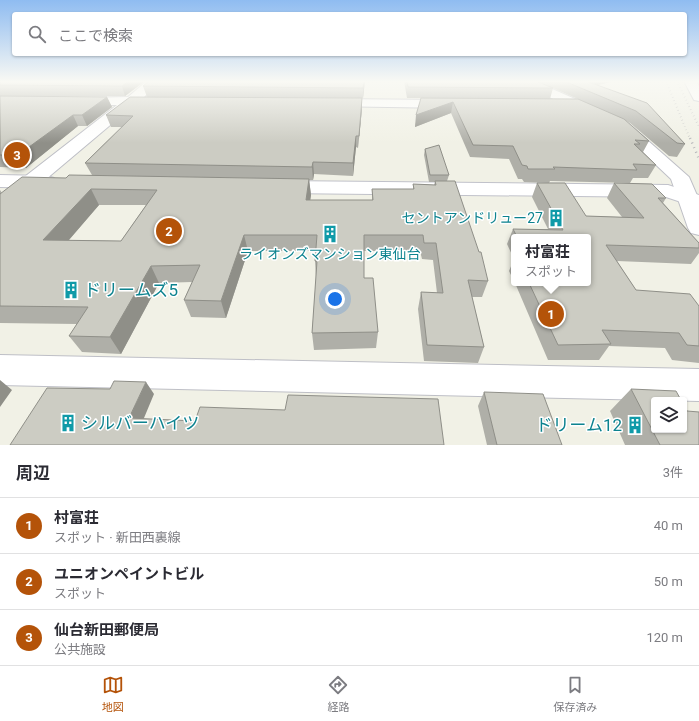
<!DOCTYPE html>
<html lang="ja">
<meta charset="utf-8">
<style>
body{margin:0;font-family:Roboto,"Noto Sans JP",sans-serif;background:#f7f7f7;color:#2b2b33}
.controls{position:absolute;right:12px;bottom:12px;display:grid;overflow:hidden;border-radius:4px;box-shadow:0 1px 3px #0004}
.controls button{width:36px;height:36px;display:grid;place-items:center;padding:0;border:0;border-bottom:1px solid #e1e1e2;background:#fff;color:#2b2b33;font:20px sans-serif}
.you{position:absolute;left:335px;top:299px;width:14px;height:14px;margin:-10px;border:3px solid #fff;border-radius:50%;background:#1a73e8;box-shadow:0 0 0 6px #1a73e833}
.badge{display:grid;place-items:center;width:26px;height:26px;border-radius:50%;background:#b45309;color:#fff;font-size:13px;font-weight:700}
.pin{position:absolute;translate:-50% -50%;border:2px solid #fff;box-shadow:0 1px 4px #0006}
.popup{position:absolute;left:511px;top:234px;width:80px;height:52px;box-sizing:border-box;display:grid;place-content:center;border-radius:4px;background:#fff;filter:drop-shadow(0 1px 3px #0005);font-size:13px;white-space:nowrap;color:#7c7c81}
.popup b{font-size:15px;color:#2b2b33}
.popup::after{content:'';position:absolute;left:50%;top:100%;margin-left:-8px;border:8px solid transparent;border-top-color:#fff}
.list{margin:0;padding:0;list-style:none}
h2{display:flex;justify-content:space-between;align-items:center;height:52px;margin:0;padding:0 16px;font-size:17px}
h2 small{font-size:13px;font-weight:400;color:#7c7c81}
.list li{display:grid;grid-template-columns:26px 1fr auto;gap:12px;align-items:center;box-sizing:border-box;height:56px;padding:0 16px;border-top:1px solid #e1e1e2}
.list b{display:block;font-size:15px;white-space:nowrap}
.list p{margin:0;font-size:13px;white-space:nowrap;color:#7c7c81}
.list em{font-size:13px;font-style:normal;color:#7c7c81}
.icon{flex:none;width:22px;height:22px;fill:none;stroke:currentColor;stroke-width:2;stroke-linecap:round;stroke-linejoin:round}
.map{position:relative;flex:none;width:699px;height:445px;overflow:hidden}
.search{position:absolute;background:#fff;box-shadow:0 1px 3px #0004;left:12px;right:12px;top:12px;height:44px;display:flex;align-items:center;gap:10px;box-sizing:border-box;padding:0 14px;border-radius:4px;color:#7c7c81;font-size:15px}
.sheet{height:220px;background:#fff}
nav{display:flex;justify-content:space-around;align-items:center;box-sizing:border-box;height:56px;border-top:1px solid #e1e1e2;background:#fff;font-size:11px;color:#7c7c81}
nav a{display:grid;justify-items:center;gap:2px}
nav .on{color:#b45309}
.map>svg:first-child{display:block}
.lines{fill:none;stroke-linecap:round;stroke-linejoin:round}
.street-casing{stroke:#bebfc6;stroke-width:2}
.secondary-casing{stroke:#c1c2ca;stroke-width:2}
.street{fill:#fff;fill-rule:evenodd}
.secondary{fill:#fff;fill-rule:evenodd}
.rail-far1{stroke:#b9b9bb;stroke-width:2;stroke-dasharray:0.5 3;stroke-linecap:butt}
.rail{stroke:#b9b9bb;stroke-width:2.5;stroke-dasharray:1 4;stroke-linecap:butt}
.wall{fill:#afafa8;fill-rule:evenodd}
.shaded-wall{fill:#8f8f88}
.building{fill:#ccccc3;stroke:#8f8f88;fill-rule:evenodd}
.labels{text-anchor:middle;stroke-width:3;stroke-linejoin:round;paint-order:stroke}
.culture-label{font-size:14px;fill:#0d838f;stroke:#fff;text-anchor:end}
.near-culture-label{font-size:17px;fill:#0d838f;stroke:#fff;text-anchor:start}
</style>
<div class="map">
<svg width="699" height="445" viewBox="0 0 699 445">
<rect width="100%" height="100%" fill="#f1f1e6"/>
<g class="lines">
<g class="street-casing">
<path id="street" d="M147 81H160L144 97 158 98 160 101 158 104 134 105 7 212 0 213V196L117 105H80L75 104 73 101 75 98 128 97Z
M519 81H534L598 109 600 112 598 115 593 116 588 115 521 84Z
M684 81H696L699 86V101L694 100Z
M332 99 449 100 454 101 456 104 454 107 449 108 327 106 325 103 327 100Z
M624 122 629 124 689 177 699 200V235L691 233 688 228 671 179 616 127 619 124Z
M0 355 699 369V401L0 385Z"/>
</g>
<g class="secondary-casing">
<path id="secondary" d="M0 175 47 176 54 178 57 182 54 186 47 188 0 187Z
M281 181 668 185 699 195V208L666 197 281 193 274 191 271 187 274 183Z"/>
</g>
<use href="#street" class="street"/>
<use href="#secondary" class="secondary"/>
<path class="rail-far1" d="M666 81 690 139
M677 81 699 127"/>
<path class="rail" d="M690 138 699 159"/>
</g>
<path class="wall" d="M0 81H145L125 96H0Z
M365 81 363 98 147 97 143 86Z
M404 81H536L553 88 550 99H578L537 81H615L598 85 685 144 677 157 669 156 630 123 626 121 649 141 643 152 656 165 648 178H633L630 183 550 181 549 183 524 182 522 179H518L509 159 470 157 451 113 415 127 421 98H407Z
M0 96 107 97 112 107 87 126H78L26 168 0 167Z
M362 98V109L358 148 356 147 353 176 314 174 313 180H309L311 195 310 200H372V189H413V184L434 185 435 182H429L424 155 425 149 449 175 447 181 488 281 482 297H472L484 347 478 363 424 361 418 309 421 292 437 293 433 260 422 259 420 251H364V278L378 332 376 348 314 350 312 333 316 278 315 261 316 251H248L226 318 191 317 184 300 192 282 159 283 121 354 82 352 69 336 77 324 0 323V190L2 193 66 178 92 175 85 163 122 127H111L106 115ZM99 205H146L121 241 69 240Z
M537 183 586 216 622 217 607 198 614 183 666 198 663 203 699 243V253L691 264 617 261 636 290 699 306V363L672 360 665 348 609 346 599 360H548L515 283H588V237H514V281L509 271 514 259 507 244 513 229H548L532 197Z
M631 389 687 411 699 445H625L610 411Z
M484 392 562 445H487L478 406Z"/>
<path class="shaded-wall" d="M129 81H145L125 96 122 86Z
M364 81H365L363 98V88Z
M581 81H615L582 88Z
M107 97 112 107 87 126 82 115Z
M362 98V109L358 148 359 136Z
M453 102 451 113 415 127 416 115Z
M73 115 78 126 26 168 18 155Z
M356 136V147L353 176V163Z
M313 162 314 174 313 180 312 167Z
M309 179 311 195 308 216 306 200Z
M91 189 99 205 55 256 43 240Z
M244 235 248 251 226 318 221 301Z
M151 266 159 283 121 354 110 337Z
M0 380 12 390 0 407Z
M146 382 154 394 139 430 129 418Z"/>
<path class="building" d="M0 81H129L122 86 0 85Z
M149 81H364L363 88 143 86Z
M407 81H536L553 88 408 87Z
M564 81H586L647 103 685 144 677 143 636 111Z
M0 96 107 97 82 115H73L18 155H0Z
M130 97 362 98 359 136H356L353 163 313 162 312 167 85 163 133 116 106 115Z
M421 98 578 99 624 119 649 141 635 140 640 144H634L656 165 633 164 637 170 553 167 555 169H528L527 166 522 165 513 146 473 145 453 102 416 115Z
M439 145 449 175H430L425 149Z
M69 175 309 179 306 200H373L372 189H414L413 184 436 185 435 181H455L479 252H481L488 281 468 280 484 347 427 345 421 292 443 293 436 243H424L423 235H364V278H373L378 332 312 333 317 261H315L317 235H244L221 301 184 300 200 265 151 266 110 337 69 336 88 307 0 306V194L22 177 66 178ZM91 189 157 190 121 241 43 240Z
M537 183H565L586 216 644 218 614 183 652 184 666 198H658L699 243V248L606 245 636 290 690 294 699 306V346L687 345 679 333 602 330 611 344 558 345 529 283H588V237H517L513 229 563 230Z
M114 381 146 382 129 418 195 421 200 407 285 410 288 395 438 399 444 445H10L47 388 110 389Z
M631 389 676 391 681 400H654V430H684V406L687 411 699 412V445H660Z
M484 392 543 394 562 445H497Z"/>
<linearGradient id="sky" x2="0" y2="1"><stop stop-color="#8fbcf1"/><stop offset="0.57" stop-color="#f9f9f4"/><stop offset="1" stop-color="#f9f9f4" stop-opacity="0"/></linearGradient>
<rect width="699" height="143" fill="url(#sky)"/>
<defs>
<g id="building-bare" transform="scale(1.38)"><path d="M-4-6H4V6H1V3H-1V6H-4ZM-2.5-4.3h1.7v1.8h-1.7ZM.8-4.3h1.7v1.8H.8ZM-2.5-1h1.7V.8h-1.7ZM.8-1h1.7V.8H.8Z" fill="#0f9aa8" stroke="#fff" stroke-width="2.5" paint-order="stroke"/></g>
</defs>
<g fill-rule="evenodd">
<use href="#building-bare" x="556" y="218"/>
<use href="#building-bare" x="330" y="234"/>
<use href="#building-bare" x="71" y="290"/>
<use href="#building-bare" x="68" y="423"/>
<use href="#building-bare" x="635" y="425"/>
</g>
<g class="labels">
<g class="culture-label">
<text x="543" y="223">セントアンドリュー27</text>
<text x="330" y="259" text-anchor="middle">ライオンズマンション東仙台</text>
</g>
<g class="near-culture-label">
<text x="84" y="296">ドリームズ5</text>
<text x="81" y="429">シルバーハイツ</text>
<text x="622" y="431" text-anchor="end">ドリーム12</text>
</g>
</g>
</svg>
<div class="controls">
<button><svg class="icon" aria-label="layers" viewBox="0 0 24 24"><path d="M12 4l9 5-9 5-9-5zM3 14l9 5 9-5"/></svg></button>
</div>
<div class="you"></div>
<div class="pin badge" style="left:551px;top:314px">1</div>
<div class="popup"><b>村富荘</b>スポット</div>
<div class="pin badge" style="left:169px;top:231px">2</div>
<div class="pin badge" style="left:17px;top:155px">3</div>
<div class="search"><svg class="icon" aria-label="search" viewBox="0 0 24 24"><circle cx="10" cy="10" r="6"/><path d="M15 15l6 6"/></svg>ここで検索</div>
</div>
<section class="sheet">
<h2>周辺<small>3件</small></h2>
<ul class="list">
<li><span class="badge">1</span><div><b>村富荘</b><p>スポット · 新田西裏線</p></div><em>40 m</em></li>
<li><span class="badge">2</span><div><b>ユニオンペイントビル</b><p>スポット</p></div><em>50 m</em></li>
<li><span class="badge">3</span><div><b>仙台新田郵便局</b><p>公共施設</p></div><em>120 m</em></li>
</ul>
</section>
<nav>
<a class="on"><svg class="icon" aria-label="map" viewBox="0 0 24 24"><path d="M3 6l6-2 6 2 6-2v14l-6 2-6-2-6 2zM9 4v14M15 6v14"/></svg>地図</a>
<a><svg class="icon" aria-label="directions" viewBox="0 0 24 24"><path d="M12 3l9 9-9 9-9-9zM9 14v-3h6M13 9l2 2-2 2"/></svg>経路</a>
<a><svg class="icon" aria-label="saved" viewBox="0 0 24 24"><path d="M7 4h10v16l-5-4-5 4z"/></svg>保存済み</a>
</nav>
